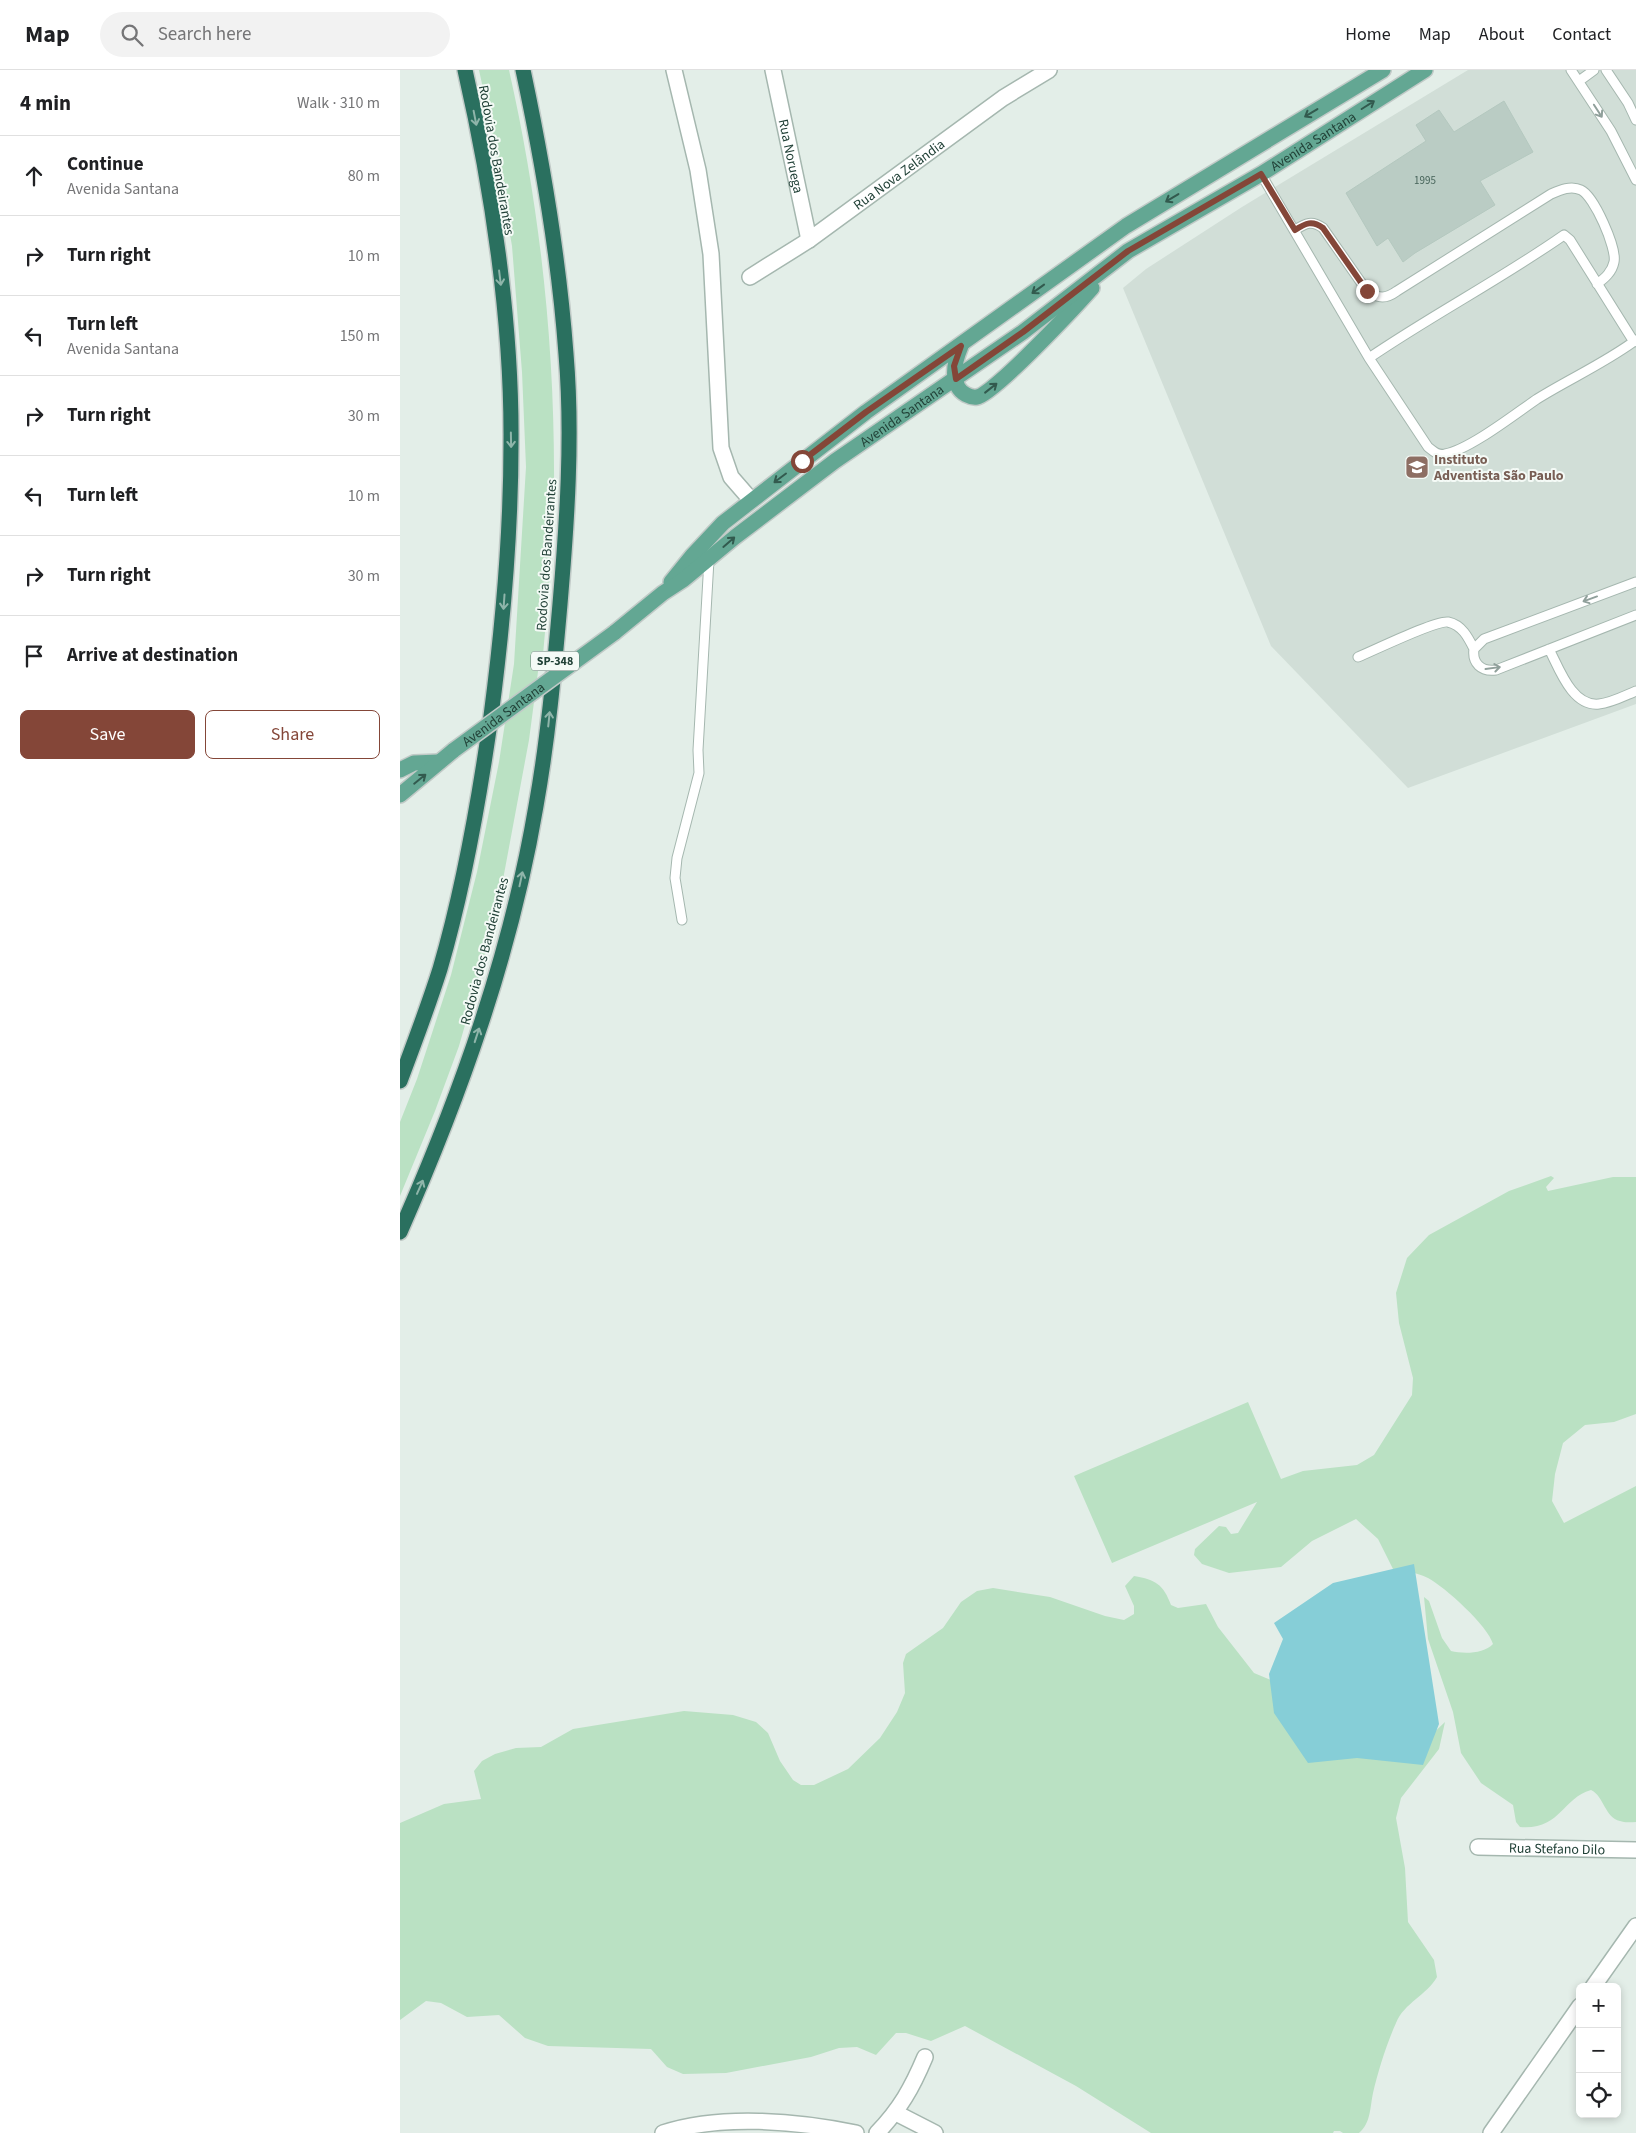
<!DOCTYPE html>
<meta charset="utf-8">
<style>
body{margin:0;font-family:"Source Sans 3",sans-serif;background:#f2f2f2;color:#202124}
.controls{position:absolute;right:15px;bottom:15px;display:grid;overflow:hidden;border-radius:8px;box-shadow:0 2px 8px #0003}
.controls button{width:45px;height:45px;display:grid;place-items:center;padding:0;border:0;border-bottom:1px solid #e0e0e0;background:#fff;color:#202124;font:25px sans-serif}
.stop{position:absolute;width:15px;height:15px;margin:-11px;border:4px solid #844638;border-radius:50%;background:#fff}
.stop.end{background:#844638;border-color:#fff;box-shadow:0 1px 5px #0008}
.list{margin:0;padding:0;list-style:none}
h2{display:flex;justify-content:space-between;align-items:center;height:65px;margin:0;padding:0 20px;font-size:21px}
h2 small{font-size:16px;font-weight:400;color:#757577}
.list li{display:grid;grid-template-columns:32px 1fr auto;gap:15px;align-items:center;box-sizing:border-box;height:80px;padding:0 20px;border-top:1px solid #e0e0e0}
.list b{display:block;font-size:19px;white-space:nowrap}
.list p{margin:0;font-size:16px;white-space:nowrap;color:#757577}
.list em{font-size:16px;font-style:normal;color:#757577}
.actions{display:flex;gap:10px;padding:15px 20px}
.actions a{flex:1;padding:11px 0;border:1px solid #844638;border-radius:8px;text-align:center;font-size:18px;color:#844638}
.actions .main{background:#844638;color:#fff}
.icon{flex:none;width:28px;height:28px;fill:none;stroke:currentColor;stroke-width:2;stroke-linecap:round;stroke-linejoin:round}
.map{position:relative;flex:none;width:1236px;height:2063px;overflow:hidden}
header{display:flex;align-items:center;gap:30px;box-sizing:border-box;height:70px;padding:0 25px;background:#fff;border-bottom:1px solid #e0e0e0}
header strong{font-size:24px}
nav{display:flex;gap:28px;margin-inline-start:auto;font-size:18px}
.search{width:350px;height:45px;background:#f2f2f2;display:flex;align-items:center;gap:12px;box-sizing:border-box;padding:0 18px;border-radius:28px;color:#757577;font-size:19px}
main{display:flex}
aside{flex:1;background:#fff}
.map>svg:first-child{display:block}
.built{fill:#d1ded7}
.green{fill:#bae1c3}
.water{fill:#86ced7}
.building{fill:#baccc4;stroke:#b4c8bf}
.lines{fill:none;stroke-linecap:round;stroke-linejoin:round}
.lane-casing{stroke:#a5b7af;stroke-width:11}
.street-casing{stroke:#a5b7af;stroke-width:18}
.primary-casing{stroke:#c1cac7;stroke-width:18}
.highway-casing{stroke:#c1cac7;stroke-width:18}
.lane{stroke:#fff;stroke-width:9}
.street{stroke:#fff;stroke-width:15}
.primary{stroke:#63a793;stroke-width:15}
.highway{stroke:#2a705f;stroke-width:15}
.primary-bridge-casing{stroke:#c1cac7;stroke-width:18;stroke-linecap:butt}
.primary-bridge{stroke:#63a793;stroke-width:15}
.oneway{stroke:#325a4e}
.oneway2{stroke:#90a09b}
.oneway3{stroke:#8fb5aa}
.route{stroke:#844638;stroke-width:6}
.labels{text-anchor:middle;stroke-width:4;stroke-linejoin:round;paint-order:stroke}
.number-label{font-size:11px;fill:#47645a}
.shield{fill:#f4faf6;stroke:#607870;stroke-width:1}
.shield-label{font-size:12px;font-weight:bold;fill:#214137}
.street-label{font-size:14px;fill:#214137;stroke:#f4faf6}
.education-label{font-size:14px;font-weight:bold;fill:#785e54;stroke:#f4faf6;text-anchor:start}
</style>
<header>
<strong>Map</strong>
<div class="search"><svg class="icon" aria-label="search" viewBox="0 0 24 24"><circle cx="10" cy="10" r="6"/><path d="M15 15l6 6"/></svg>Search here</div>
<nav><a>Home</a><a>Map</a><a>About</a><a>Contact</a></nav>
</header>
<main>
<aside>
<h2>4 min<small>Walk · 310 m</small></h2>
<ul class="list">
<li><svg class="icon" aria-label="ahead" viewBox="0 0 24 24"><path d="M12 20V5M6 11l6-6 6 6"/></svg><div><b>Continue</b><p>Avenida Santana</p></div><em>80 m</em></li>
<li><svg class="icon" aria-label="right" viewBox="0 0 24 24"><path d="M7 20v-9h11M14 6l5 5-5 5"/></svg><div><b>Turn right</b></div><em>10 m</em></li>
<li><svg class="icon" aria-label="left" viewBox="0 0 24 24"><path d="M17 20v-9H6M10 6l-5 5 5 5"/></svg><div><b>Turn left</b><p>Avenida Santana</p></div><em>150 m</em></li>
<li><svg class="icon" aria-label="right" viewBox="0 0 24 24"><path d="M7 20v-9h11M14 6l5 5-5 5"/></svg><div><b>Turn right</b></div><em>30 m</em></li>
<li><svg class="icon" aria-label="left" viewBox="0 0 24 24"><path d="M17 20v-9H6M10 6l-5 5 5 5"/></svg><div><b>Turn left</b></div><em>10 m</em></li>
<li><svg class="icon" aria-label="right" viewBox="0 0 24 24"><path d="M7 20v-9h11M14 6l5 5-5 5"/></svg><div><b>Turn right</b></div><em>30 m</em></li>
<li><svg class="icon" aria-label="arrive" viewBox="0 0 24 24"><path d="M6 21V4h12l-3 4 3 4H6"/></svg><div><b>Arrive at destination</b></div></li>
</ul>
<div class="actions"><a class="main">Save</a><a>Share</a></div>
</aside>
<div class="map">
<svg width="1236" height="2063" viewBox="0 0 1236 2063">
<rect width="100%" height="100%" fill="#e3eee8"/>
<path class="built" d="M1068 0H1236V634L1008 718 871 576 723 218 746 199 842 137Z"/>
<path class="green" d="M79 0H109C140 137 155 276 154 416 153 472 148 529 143 585L139 594 129 670 96 847 59 976 35 1041 0 1126V1052L17 1009 51 905 77 802 99 692 114 594 126 397 122 302 112 176 93 65Z
M1151 1106 1154 1108 1146 1117 1148 1121 1213 1107H1236V1344L1214 1352 1185 1355 1163 1373 1155 1404 1152 1431 1164 1453 1236 1416V1752C1231 1752 1225 1753 1220 1751 1205 1748 1204 1726 1191 1720 1161 1729 1161 1760 1120 1757L1116 1752 1113 1735 1081 1713 1061 1683 1053 1642 1028 1569 1024 1527 1029 1531 1042 1568 1051 1581C1063 1584 1084 1584 1093 1574 1088 1556 1045 1517 1028 1508 1016 1502 1006 1501 994 1501L978 1469 956 1449 912 1471 881 1497 829 1503 802 1494 794 1485 795 1479 819 1456 826 1457 831 1464 838 1463 857 1432 712 1493 674 1406 848 1332 881 1409 903 1401 957 1395 974 1385 1012 1325 1013 1308 999 1253 996 1223 1007 1188 1029 1165 1109 1121Z
M734 1506C756 1510 763 1514 771 1535L778 1538 806 1534 818 1557 854 1603 1023 1673 1045 1652 1039 1679 1001 1728 996 1748 1005 1798 1008 1852 1034 1890 1037 1907C1027 1925 1004 1933 996 1953 987 1973 978 2001 973 2023 970 2037 971 2053 959 2063H943L940 2061H934L933 2063H751L676 2016 565 1956 531 1971 506 1963H496L476 1985 457 1977 439 1978 411 1987 326 2003 283 2004 267 1997 251 1979 148 1976 125 1968 99 1945 67 1947 41 1933 26 1931 0 1950V1753L44 1734 81 1729 74 1701 82 1691 95 1684 116 1678 141 1677 173 1659 284 1641 333 1645 356 1652 368 1663 380 1691 393 1710 401 1715H414L448 1699 480 1668 497 1642 505 1623 503 1593 506 1584 543 1558 561 1532 577 1521 593 1518 650 1527 705 1546 724 1550 734 1544V1536L725 1516Z"/>
<path class="water" d="M1014 1494 1039 1654 1023 1695 957 1688 908 1693 874 1643 869 1604 883 1569 874 1553 933 1513Z"/>
<path class="building" d="M1104 31 1133 82 1080 111 1095 135 1015 183 1003 192 988 168 977 176 946 123 1026 71 1016 55 1039 40 1054 62Z"/>
<g class="lines">
<g class="lane-casing">
<path id="lane" d="M1171 0 1211 61 1236 110
M1206 0 1228 33 1236 50
M1179 11 1194 0
M861 104 969 288 1028 377C1033 381 1038 386 1045 384 1069 380 1115 344 1137 329 1169 309 1205 293 1236 270
M895 160C906 153 912 150 923 158L967 221C979 229 986 229 997 221L1151 124C1160 120 1171 115 1181 120 1194 126 1217 178 1214 192 1212 202 1205 208 1197 214
M969 288C1032 245 1101 209 1164 165L1170 170 1234 272
M1236 512 1084 569 1074 579C1072 593 1081 602 1096 600L1236 545
M1149 579C1159 598 1172 637 1199 634 1211 633 1224 626 1236 621
M958 587C973 581 1036 550 1048 552 1062 555 1068 567 1074 579
M282 850 275 808 277 788 299 703 298 680 309 490"/>
</g>
<g class="street-casing">
<g id="street">
<path d="M274 0 298 100 311 184 321 378 331 407 351 430"/>
<path id="s1" d="M373 0 409 170"/>
<path id="s2" d="M350 207 409 170 603 28 649 0"/>
<path id="s3" d="M1078 1777 1236 1780"/>
<path d="M1193 1917 1236 1856"/>
<path d="M496 2043 535 2063"/>
<path d="M263 2063C321 2044 397 2051 456 2063"/>
<path d="M477 2063C500 2039 512 2018 525 1987"/>
<path d="M1091 2063 1180 1936"/>
</g>
</g>
<g class="primary-casing">
<g id="primary">
<path d="M561 276C556 288 551 305 558 317 561 323 570 328 577 327 593 325 677 235 692 218"/>
<path d="M271 512 292 486 323 453 466 342 726 156 983 0"/>
<path id="s4" d="M214 563 263 523 283 510 335 467 435 391 623 262 728 181 861 104 1025 0"/>
<path d="M0 700 14 693 39 692"/>
<path d="M0 725 54 680"/>
</g>
</g>
<g class="highway-casing">
<path id="highway" d="M0 1011C14 974 28 937 40 899 64 817 79 731 91 646 103 555 111 465 111 373 112 252 92 118 65 0
M0 1162C60 1026 111 884 136 736 148 669 154 602 160 534 167 452 173 366 166 284 159 188 143 94 123 0"/>
</g>
<use href="#lane" class="lane"/>
<use href="#street" class="street"/>
<use href="#primary" class="primary"/>
<use href="#highway" class="highway"/>
<g class="primary-bridge-casing">
<g id="primary-bridge">
<path id="s5" d="M54 680 214 563"/>
</g>
</g>
<use href="#primary-bridge" class="primary-bridge"/>
</g>
<defs><path id="oneway-shaft" d="M-6 0H5M1.5-3L5.5 0L1.5 3" fill="none" stroke-width="1.6" stroke-linecap="round" stroke-linejoin="round" transform="scale(1.25)"/></defs>
<g class="oneway">
<use href="#oneway-shaft" transform="translate(968 35) rotate(-32)"/>
<use href="#oneway-shaft" transform="translate(911 43) rotate(149)"/>
<use href="#oneway-shaft" transform="translate(772 128) rotate(149)"/>
<use href="#oneway-shaft" transform="translate(638 219) rotate(144)"/>
<use href="#oneway-shaft" transform="translate(591 318) rotate(-38)"/>
<use href="#oneway-shaft" transform="translate(380 408) rotate(143)"/>
<use href="#oneway-shaft" transform="translate(329 472) rotate(-41)"/>
<use href="#oneway-shaft" transform="translate(20 709) rotate(-39)"/>
</g>
<g class="oneway2">
<use href="#oneway-shaft" transform="translate(1198 41) rotate(57)"/>
<use href="#oneway-shaft" transform="translate(1190 529) rotate(160)"/>
<use href="#oneway-shaft" transform="translate(1093 598) rotate(-8)"/>
</g>
<g class="oneway3">
<use href="#oneway-shaft" transform="translate(75 48) rotate(79)"/>
<use href="#oneway-shaft" transform="translate(100 208) rotate(83)"/>
<use href="#oneway-shaft" transform="translate(111 370) rotate(89)"/>
<use href="#oneway-shaft" transform="translate(104 532) rotate(94)"/>
<use href="#oneway-shaft" transform="translate(149 649) rotate(-84)"/>
<use href="#oneway-shaft" transform="translate(121 809) rotate(-78)"/>
<use href="#oneway-shaft" transform="translate(77 965) rotate(-72)"/>
<use href="#oneway-shaft" transform="translate(20 1117) rotate(-66)"/>
</g>
<g class="lines">
<path class="route" d="M402 391 466 342 561 276 554 296 556 309 623 262 728 181 861 104 895 160C906 153 912 150 923 158L967 221"/>
</g>
<defs>
<g id="university-square" transform="scale(1.25)"><rect x="-9" y="-9" width="18" height="18" rx="4" fill="#8d6e63" stroke="#f4faf6"/><path d="M0-5L7-2L0 1L-7-2ZM-4 1L0 2.5L4 1V4Q0 6-4 4Z" fill="#fff"/></g>
</defs>
<g fill-rule="evenodd">
<use href="#university-square" x="1017" y="397"/>
</g>
<g class="labels">
<g class="number-label">
<text x="1025" y="114">1995</text>
</g>
<rect class="shield" x="131" y="581.5" width="48" height="19" rx="4"/>
<g class="shield-label">
<text x="155" y="595">SP-348</text>
</g>
<g class="street-label">
<text dy="5" stroke="none"><textPath href="#s4" startOffset="856">Avenida Santana</textPath></text>
<text dy="5" stroke="none"><textPath href="#s1" startOffset="88">Rua Noruega</textPath></text>
<text transform="translate(97 90) rotate(80)" y="5">Rodovia dos Bandeirantes</text>
<text dy="5" stroke="none"><textPath href="#s2" startOffset="181">Rua Nova Zelândia</textPath></text>
<text dy="5" stroke="none"><textPath href="#s4" startOffset="361">Avenida Santana</textPath></text>
<text transform="translate(146 485) rotate(-86)" y="5">Rodovia dos Bandeirantes</text>
<text dy="5" stroke="none"><textPath href="#s5" startOffset="61">Avenida Santana</textPath></text>
<text transform="translate(84 881) rotate(-75)" y="5">Rodovia dos Bandeirantes</text>
<text dy="5" stroke="none"><textPath href="#s3" startOffset="79">Rua Stefano Dilo</textPath></text>
</g>
<g class="education-label">
<text x="1034" y="394">Instituto<tspan x="1034" dy="16">Adventista São Paulo</tspan></text>
</g>
</g>
</svg>
<div class="controls">
<button>+</button>
<button>−</button>
<button><svg class="icon" aria-label="locate" viewBox="0 0 24 24"><circle cx="12" cy="12" r="6"/><path d="M12 2v4M12 18v4M2 12h4M18 12h4"/></svg></button>
</div>
<div class="stop" style="left:402px;top:391px"></div>
<div class="stop end" style="left:967px;top:221px"></div>
</div>
</main>
